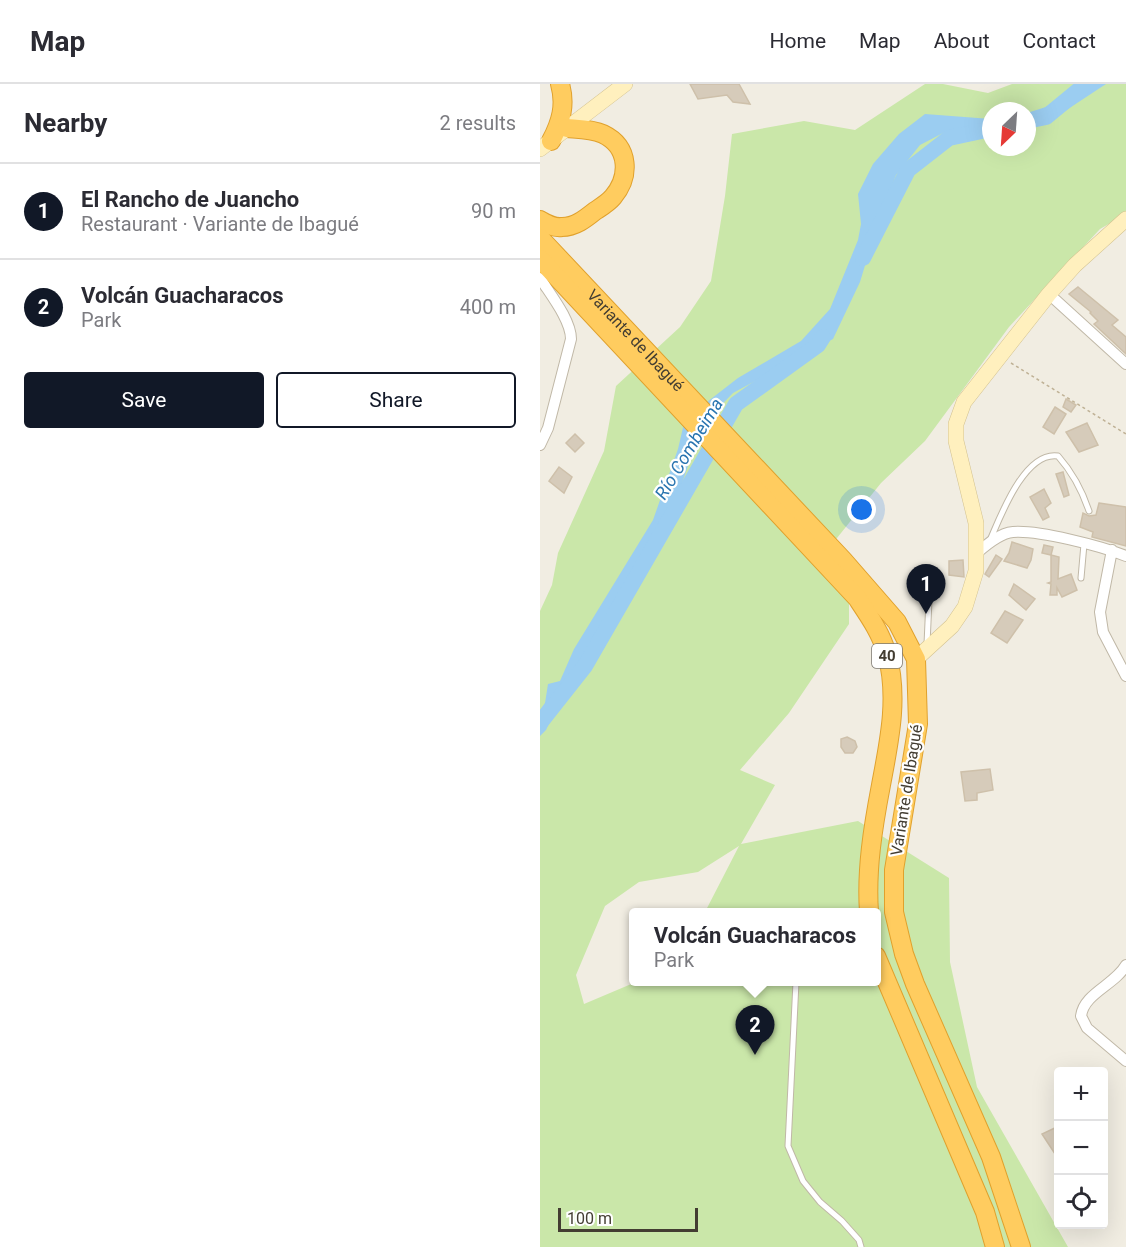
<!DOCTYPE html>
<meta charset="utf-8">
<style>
body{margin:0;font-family:Roboto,sans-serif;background:#f2f2f3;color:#2b2b33}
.controls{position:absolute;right:18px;bottom:18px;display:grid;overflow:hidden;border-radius:6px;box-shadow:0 6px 24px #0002}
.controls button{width:54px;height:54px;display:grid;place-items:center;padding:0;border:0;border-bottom:2px solid #e1e1e2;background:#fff;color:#2b2b33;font:30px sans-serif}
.compass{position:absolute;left:442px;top:18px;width:54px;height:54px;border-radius:50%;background:#fff;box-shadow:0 6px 24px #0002;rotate:205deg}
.scale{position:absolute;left:18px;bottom:15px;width:140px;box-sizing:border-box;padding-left:6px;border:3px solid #433d32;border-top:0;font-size:16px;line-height:21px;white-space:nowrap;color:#433d32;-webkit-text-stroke:4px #fff;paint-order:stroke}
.you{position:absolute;left:322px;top:426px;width:21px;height:21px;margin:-15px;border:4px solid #fff;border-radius:50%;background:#1a73e8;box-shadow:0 0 0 9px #1a73e833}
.badge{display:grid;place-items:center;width:39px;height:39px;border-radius:50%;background:#111827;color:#fff;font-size:20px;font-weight:700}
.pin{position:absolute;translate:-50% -50px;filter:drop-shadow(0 2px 3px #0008)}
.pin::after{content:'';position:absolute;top:32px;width:21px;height:18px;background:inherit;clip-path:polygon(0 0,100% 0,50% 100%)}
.popup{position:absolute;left:89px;top:824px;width:252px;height:78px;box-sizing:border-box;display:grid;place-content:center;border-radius:6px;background:#fff;filter:drop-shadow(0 2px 4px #0005);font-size:20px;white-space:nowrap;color:#7c7c81}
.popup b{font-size:22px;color:#2b2b33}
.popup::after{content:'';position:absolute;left:50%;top:100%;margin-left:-12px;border:12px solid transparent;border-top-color:#fff}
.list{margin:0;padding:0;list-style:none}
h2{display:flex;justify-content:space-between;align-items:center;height:78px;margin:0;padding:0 24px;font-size:26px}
h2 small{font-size:20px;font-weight:400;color:#7c7c81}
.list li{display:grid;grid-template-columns:39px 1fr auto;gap:18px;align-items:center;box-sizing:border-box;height:96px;padding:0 24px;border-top:2px solid #e1e1e2}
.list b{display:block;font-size:22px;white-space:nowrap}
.list p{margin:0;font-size:20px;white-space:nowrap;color:#7c7c81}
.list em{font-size:20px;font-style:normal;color:#7c7c81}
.actions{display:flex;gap:12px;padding:18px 24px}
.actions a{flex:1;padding:14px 0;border:2px solid #111827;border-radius:6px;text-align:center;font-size:21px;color:#111827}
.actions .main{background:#111827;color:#fff}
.icon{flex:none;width:33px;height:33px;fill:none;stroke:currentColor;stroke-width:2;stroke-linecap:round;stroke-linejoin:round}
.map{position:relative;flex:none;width:586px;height:1163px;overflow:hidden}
header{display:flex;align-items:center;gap:36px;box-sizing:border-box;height:84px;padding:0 30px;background:#fff;border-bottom:2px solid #e1e1e2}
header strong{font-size:28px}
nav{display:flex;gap:33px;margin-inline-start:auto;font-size:21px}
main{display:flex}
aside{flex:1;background:#fff}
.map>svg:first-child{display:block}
.green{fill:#cae7a9;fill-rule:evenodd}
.water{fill:#9bcdf1}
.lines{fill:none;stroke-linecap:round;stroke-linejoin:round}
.river{stroke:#9bcdf1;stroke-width:16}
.building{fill:#d6cbba;stroke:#cec0aa;stroke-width:1.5}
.lane-casing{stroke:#c0b8a7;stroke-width:7}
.street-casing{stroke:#c0b8a7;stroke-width:12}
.secondary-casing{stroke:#d3c290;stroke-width:16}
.highway-casing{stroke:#e0a12d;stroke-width:20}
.path{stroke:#bfb195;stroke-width:1.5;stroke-dasharray:3 3;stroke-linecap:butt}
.lane{stroke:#fff;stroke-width:5}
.street{stroke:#fff;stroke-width:10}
.secondary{stroke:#fff0be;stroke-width:15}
.highway{stroke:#ffcc5f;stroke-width:18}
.labels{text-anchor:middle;stroke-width:4.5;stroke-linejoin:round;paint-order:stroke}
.shield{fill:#fff;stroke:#7b7770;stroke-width:1.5}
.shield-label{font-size:15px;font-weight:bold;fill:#433d32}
.street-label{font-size:16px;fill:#433d32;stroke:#fff}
.water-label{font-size:18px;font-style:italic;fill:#2a75b0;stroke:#fff}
</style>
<header>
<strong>Map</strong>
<nav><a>Home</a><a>Map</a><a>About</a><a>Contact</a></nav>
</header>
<main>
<aside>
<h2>Nearby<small>2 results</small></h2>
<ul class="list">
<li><span class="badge">1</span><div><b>El Rancho de Juancho</b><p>Restaurant · Variante de Ibagué</p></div><em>90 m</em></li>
<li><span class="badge">2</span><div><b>Volcán Guacharacos</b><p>Park</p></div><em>400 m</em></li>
</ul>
<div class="actions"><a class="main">Save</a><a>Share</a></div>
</aside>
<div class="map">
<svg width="586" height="1163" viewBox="0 0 586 1163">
<rect width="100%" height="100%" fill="#f1ede2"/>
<path class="green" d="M385 0H403L448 9 472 0H586V130L560 145 469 243 385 357 341 399 289 464 309 494V540L249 629 200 686 235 701 201 760 318 737 409 794 410 878 437 1003 528 1163H0V527L12 501 18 469 64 367 76 302 140 243 171 197 185 112 192 50 264 37 315 46ZM451 27H487V63H451ZM199 762 165 828H336V898H96L44 920 36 891 65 822 99 798 158 788Z"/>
<path class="water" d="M552 0H566L525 27 487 45V29L509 22Z
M385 30 451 35V53L444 54 405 48 380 61 356 91 340 132 320 198 293 255 193 309 162 341 141 402 106 466 35 585 6 646 0 652V626L5 619 8 600 20 597 34 565 113 436 138 365 145 335 198 294 261 257 290 225 318 156 321 140 318 110 333 80 359 50Z"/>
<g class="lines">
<path class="river" d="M487 37 506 33 546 0
M323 174 368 86 409 54 451 45
M0 639 45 582 196 320 278 261 283 253"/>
</g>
<path class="building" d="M150 0H199L210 20 193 18 187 11 158 15Z
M538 203 578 236 572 241 586 253V270L554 240 558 237 550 229 551 228 529 210Z
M526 315 536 321 531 328 523 323Z
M515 323 526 330 514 350 503 343Z
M547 339 558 361 539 368 526 348Z
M35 350 44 359 35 368 26 359Z
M19 383 32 393 24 409 9 397Z
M523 388 529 411 524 413 516 390Z
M504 405 511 419 505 424 509 433 503 436 490 413Z
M559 419 586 423V462L552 453 553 448 540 443 543 429 549 432 556 431Z
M472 458 493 465 491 476 487 484 464 477 469 469Z
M504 461 513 463 511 471 502 469Z
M456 471 462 475 449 493 445 490Z
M511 471 519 473 518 495 531 490 537 506 522 513 517 504V511H510L511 500 508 499 511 498Z
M423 476 424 493 409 491V477Z
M474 500 495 515 486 526 469 511Z
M465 527 483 536 467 559 451 549Z
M307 653 315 657 317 663 313 669H305L301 663V655Z
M450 685 453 706 437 709V716L425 717 421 688Z
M519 1042V1076L502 1050Z"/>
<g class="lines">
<g class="lane-casing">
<path id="lane" d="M451 454C461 431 485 367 518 372 533 389 542 406 549 427
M541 494 544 460
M387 560 390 494
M256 898 248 1062 263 1097 280 1118 302 1137 319 1156 321 1163"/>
</g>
<g class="street-casing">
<path id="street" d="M0 194C10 210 31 236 31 255L8 344 0 361
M509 210 586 280
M572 466 560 528 563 548 586 592
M437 469C446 461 460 449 473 448 499 446 561 462 586 472
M586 881C575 901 544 909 541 932L547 944 586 977"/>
</g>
<g class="secondary-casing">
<path id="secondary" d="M0 65 85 0
M376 575 412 542 425 523 436 487V439L416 357V340L424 318 509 210 535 181 586 135"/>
</g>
<g class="highway-casing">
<g id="highway">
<path d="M11 57C21 38 26 21 20 0"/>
<path d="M0 136C7 140 13 144 22 143 35 143 45 135 55 127 61 123 68 119 73 113 90 93 90 63 63 50 52 45 39 45 27 44"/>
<path id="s1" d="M0 154 303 476 357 538 376 575 378 640 354 786V828L364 870 375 900 451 1073 481 1163"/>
<path d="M0 175 317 514C329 532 341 549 347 570 359 614 349 658 341 701 333 743 326 786 329 828"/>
<path d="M336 872 445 1128 455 1163"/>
</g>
</g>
<path class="path" d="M471 279 586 350"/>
<use href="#lane" class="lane"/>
<use href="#street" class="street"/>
<use href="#secondary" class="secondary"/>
<use href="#highway" class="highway"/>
</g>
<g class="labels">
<rect class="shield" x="332" y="560" width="30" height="24" rx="4.5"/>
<g class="shield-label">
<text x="347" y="577">40</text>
</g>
<g class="street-label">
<text dy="6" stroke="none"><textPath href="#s1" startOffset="140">Variante de Ibagué</textPath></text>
<text transform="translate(366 706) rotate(-81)" y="6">Variante de Ibagué</text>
</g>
<g class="water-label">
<text transform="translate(149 365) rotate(-59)" y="6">Río Combeima</text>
</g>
</g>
</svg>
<div class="controls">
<button>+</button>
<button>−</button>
<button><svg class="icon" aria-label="locate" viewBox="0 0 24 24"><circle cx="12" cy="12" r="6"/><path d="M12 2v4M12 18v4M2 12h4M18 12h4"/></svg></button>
</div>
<svg class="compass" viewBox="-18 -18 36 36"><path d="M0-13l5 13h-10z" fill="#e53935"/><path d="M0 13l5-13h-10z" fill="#7c7c81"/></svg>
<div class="scale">100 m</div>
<div class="you"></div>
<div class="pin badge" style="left:386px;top:530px">1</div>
<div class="pin badge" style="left:215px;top:971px">2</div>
<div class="popup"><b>Volcán Guacharacos</b>Park</div>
</div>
</main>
